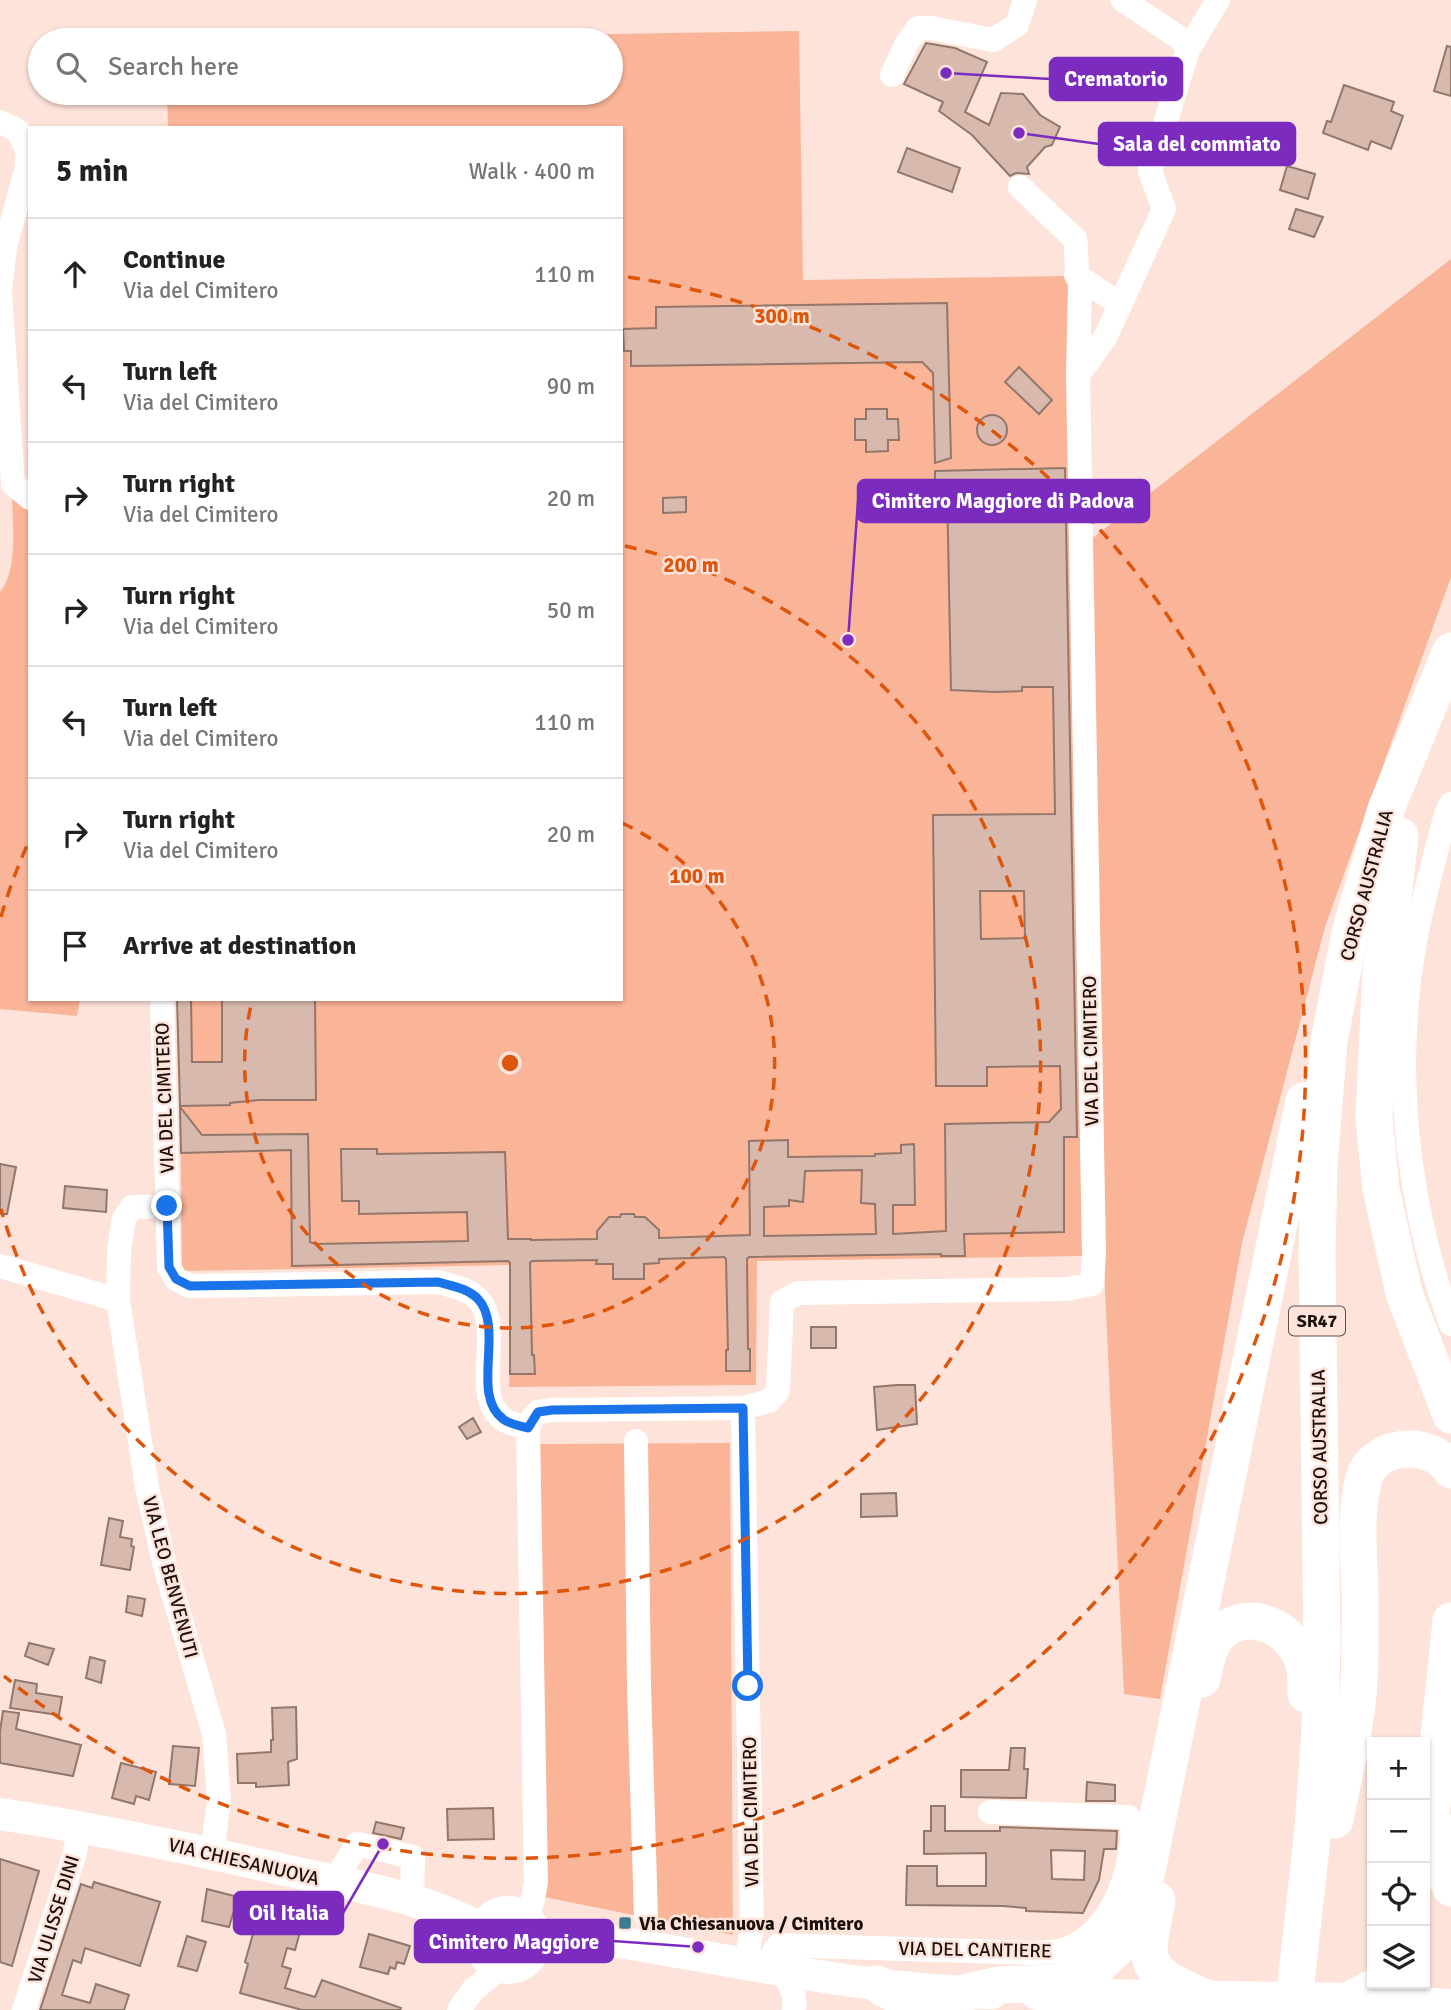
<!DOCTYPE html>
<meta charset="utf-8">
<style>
body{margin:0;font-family:Signika,sans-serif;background:#f2f2f2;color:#222}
.controls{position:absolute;right:21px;bottom:21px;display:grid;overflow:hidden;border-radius:0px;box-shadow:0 2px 5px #0004}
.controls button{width:63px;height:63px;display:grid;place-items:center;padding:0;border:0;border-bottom:2px solid #e0e0e0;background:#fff;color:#222;font:35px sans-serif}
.stop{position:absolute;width:21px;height:21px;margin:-16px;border:5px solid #1a73e8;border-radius:50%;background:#fff}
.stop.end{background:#1a73e8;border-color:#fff;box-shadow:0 2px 7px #0008}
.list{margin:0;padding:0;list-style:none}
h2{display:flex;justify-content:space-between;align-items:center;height:91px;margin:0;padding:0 28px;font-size:30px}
h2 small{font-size:23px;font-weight:400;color:#767676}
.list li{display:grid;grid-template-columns:46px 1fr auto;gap:21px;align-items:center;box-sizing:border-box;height:112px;padding:0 28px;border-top:2px solid #e0e0e0}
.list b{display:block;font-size:26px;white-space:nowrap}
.list p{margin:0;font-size:23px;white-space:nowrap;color:#767676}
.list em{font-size:23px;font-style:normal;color:#767676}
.icon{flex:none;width:38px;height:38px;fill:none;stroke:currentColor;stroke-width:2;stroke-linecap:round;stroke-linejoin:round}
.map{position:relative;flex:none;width:1451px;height:2010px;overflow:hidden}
.search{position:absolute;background:#fff;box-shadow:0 2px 5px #0004;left:28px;top:28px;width:595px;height:77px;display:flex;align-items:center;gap:18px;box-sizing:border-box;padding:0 24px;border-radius:38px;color:#767676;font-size:26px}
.panel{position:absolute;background:#fff;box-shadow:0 2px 5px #0004;left:28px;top:126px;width:595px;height:875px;border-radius:0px}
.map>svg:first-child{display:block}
.green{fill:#fab497}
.building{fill:#d8b9ad;stroke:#93776b;stroke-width:2;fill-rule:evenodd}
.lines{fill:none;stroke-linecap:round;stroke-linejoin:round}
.minor{stroke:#fff;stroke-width:24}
.major{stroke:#fff;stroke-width:32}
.highway{stroke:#fff;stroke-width:37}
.route{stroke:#1a73e8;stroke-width:9}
.ring{fill:none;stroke:#de550c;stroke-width:3.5;stroke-dasharray:12 9}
.poi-dot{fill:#3d7b90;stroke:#fde3d9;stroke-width:2.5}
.labels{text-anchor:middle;stroke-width:5;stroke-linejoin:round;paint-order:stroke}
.shield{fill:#fde3d9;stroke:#5e4f4a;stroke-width:2}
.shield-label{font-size:18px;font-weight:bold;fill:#1a100c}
.street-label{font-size:19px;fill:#1a100c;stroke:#fde3d9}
.poi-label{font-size:19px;font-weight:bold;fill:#1a100c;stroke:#fde3d9;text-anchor:start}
.centre{fill:#de550c;stroke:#fde3d9;stroke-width:3.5}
.ring-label{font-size:21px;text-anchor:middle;font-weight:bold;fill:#de550c;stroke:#fde3d9;stroke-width:5;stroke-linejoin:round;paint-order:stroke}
.leader{fill:none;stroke:#7b2cbf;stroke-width:2.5}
.callout-dot{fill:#7b2cbf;stroke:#fde3d9;stroke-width:2.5}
.callout{fill:#7b2cbf;stroke:#7b2cbf;stroke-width:2.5}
.callout-label{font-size:21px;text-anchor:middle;font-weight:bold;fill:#fff}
</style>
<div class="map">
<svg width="1451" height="2010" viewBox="0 0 1451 2010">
<rect width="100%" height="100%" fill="#fde3d9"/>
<path class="green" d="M799 31 803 280 1069 276 1083 1256 757 1261 756 1385 509 1387 513 1265 182 1271 179 999H621V128H168L167 93H611V40H251Z
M1451 259V577L1325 927 1242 1243 1160 1699 1124 1694 1105 1291 1090 540Z
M12 491 30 509V999H80L77 1016 0 1009V592C19 570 12 519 12 491Z
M730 1443 733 1935 544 1897 539 1444Z"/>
<path class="building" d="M926 43 955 48 987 62 965 112 989 125 1001 93 1023 94 1040 115 1060 127 1052 145 1045 147 1027 167 1029 174 1016 173 1010 176 972 135 939 111 943 102 904 84Z
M1447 46 1451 47V96L1434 91Z
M1344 85 1394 102 1391 111 1403 116 1391 149 1371 141 1368 150 1323 133 1327 121 1331 122Z
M907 148 960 168 952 192 898 172Z
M1287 166 1315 174 1308 199 1280 190Z
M1296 209 1323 217 1314 237 1289 229Z
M947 303 951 458 935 463 933 373 922 362 631 366V351H624L623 329 656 328V307Z
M1019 367 1052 400 1039 414 1005 382Z
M866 409H887V419H898L899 440H888V451L866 452V440H855V419H866Z
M977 430a15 15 0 1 1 30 0a15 15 0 1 1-30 0Z
M1065 468 1077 1137H1064V1232L964 1234 965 1256H941V1254L749 1257 747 1259 748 1349H750V1371H726V1350H728L726 1259 724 1257 659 1259V1263L644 1264V1279H613V1264H596L597 1260 532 1261 530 1263 532 1355H534L535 1374H510V1263L508 1261 292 1266 291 1150 181 1153 180 1107 202 1135 308 1134 310 1242 315 1244 468 1241 467 1212 359 1214V1201H342L341 1149H377V1154L505 1152 508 1239H531V1240L597 1239V1231L609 1217H620L621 1214H634L635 1217H645L659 1230V1238L750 1235 749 1141 788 1140V1157L875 1156V1154L901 1153V1145L914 1144 915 1205H893V1234L946 1231 945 1124 1049 1122 1061 1109 1060 1066 987 1067V1086H936L933 815 1055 814 1053 687H1022V691L995 692 951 690 947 486 935 487V471ZM980 891H1024L1025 938 981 939ZM862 1170 861 1203 875 1204 876 1234 764 1236V1207L789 1206V1200L803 1202 805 1171Z
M686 497V512L663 513V498Z
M177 999H191L192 1062H222V1000L315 999 316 1100H259L230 1103V1105L180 1106Z
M0 1164 16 1167 7 1214H0Z
M65 1186 107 1190 106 1212 63 1208Z
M811 1327H836V1348H811Z
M897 1385H915L917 1424 877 1430 874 1387Z
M473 1418 481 1432 467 1439 459 1427Z
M896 1493 897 1516 861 1517V1494Z
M109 1518 123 1521 120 1537 132 1539 131 1546 134 1547 130 1570 101 1565Z
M128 1596 145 1599 142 1616 126 1612Z
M29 1643 54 1649 48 1665 25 1656Z
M90 1657 105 1661 101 1683 86 1678Z
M15 1680 37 1684 36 1693 62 1697 59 1715 10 1708Z
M296 1707 297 1759 288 1762 289 1785 256 1787V1783H238L237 1754 271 1752V1740H273L272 1708Z
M3 1711 19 1713 16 1729 81 1745 73 1776 0 1763V1731Z
M173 1746 199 1748 195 1786 169 1784Z
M1011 1748H1025L1024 1769H1028L1026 1798 961 1797V1770H1009Z
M121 1763 156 1772 149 1800 136 1796 134 1804 112 1798Z
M1087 1782 1115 1785V1801H1086Z
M931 1806H945V1831H1000V1827L1117 1831 1116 1849H1104L1099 1880 1083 1913 1026 1911V1908L1003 1906 906 1905 907 1866H937V1886H986V1853L924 1854V1831H931ZM1051 1850 1085 1851 1084 1880 1052 1879Z
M493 1808 494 1839 448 1840 447 1809Z
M376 1822 404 1828 401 1839 373 1833Z
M0 1859 39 1871 12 1966 0 1962Z
M94 1882 160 1902 140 1966 85 1948 81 1963 73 1960 62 1995 90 2003 96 1984 129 1995 124 2010H40L81 1884 92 1888Z
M207 1889 238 1897 229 1927 202 1921Z
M262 1902 305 1914 295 1950 287 1948 282 1966 291 1969 285 1988 315 1997 322 1980 401 2008 400 2010H302L240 1993 248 1964 245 1962Z
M369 1934 410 1946 404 1964 397 1962 395 1969 390 1967 388 1974 360 1967Z
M187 1936 206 1942 197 1971 178 1966Z"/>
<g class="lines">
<path class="minor" d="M1188 50 1218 0
M892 75 907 43 918 28H931L993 40 1017 25 1025 0
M0 122 17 130 28 151 26 171 5 247 0 292 13 484 30 498
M1076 275 1120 304
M1078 375 1105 338 1164 209 1150 171 1188 50 1181 39 1123 0
M1451 804 1446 814C1431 872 1414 930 1408 990 1396 1102 1412 1219 1451 1324
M162 999 169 1267 176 1279 190 1286 438 1282C452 1286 467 1288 478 1299 505 1328 470 1395 503 1419 509 1424 520 1426 528 1428
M167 1206 132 1207 124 1219 119 1250 118 1300 147 1487 165 1566 214 1734 219 1801 212 1853
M0 1266 118 1300
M743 1408 769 1401 778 1391 782 1302 798 1293 1067 1289 1092 1284 1094 1253 1078 375 1080 284C1074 270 1078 254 1075 239L1020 187
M636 1441 639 1686 646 1916
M334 1882 357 1844 413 1857 412 1902
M526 1918 533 1899 536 1882 528 1428 532 1419 538 1412 552 1410 743 1408 752 1928 746 1963
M771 1967 774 1951 779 1945 1030 1953C1041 1953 1052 1953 1062 1950 1103 1938 1125 1891 1130 1853 1132 1841 1135 1827 1128 1817L990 1812
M779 1969C790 1983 796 1992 794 2010
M24 2010 75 1853 79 1827
M459 2010 473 1990 502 1967"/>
<path class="major" d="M0 1814C99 1829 196 1850 294 1872 357 1886 425 1898 482 1929
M480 1940a28 28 0 1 1 56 0a28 28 0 1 1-56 0Z
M536 1940 548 1937 593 1938C725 1958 858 1990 992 1993
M1037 1994 1352 1999 1451 2005"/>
<path class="highway" d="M1400 836 1392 908 1381 971 1374 1118 1381 1189 1404 1293 1451 1415
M1202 1679C1205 1665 1208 1643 1220 1633 1250 1607 1291 1627 1303 1661 1307 1671 1306 1683 1306 1694
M1335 1820C1342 1782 1352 1744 1357 1705 1361 1674 1360 1641 1360 1610 1361 1568 1353 1523 1363 1482 1371 1443 1431 1438 1451 1470
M1446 1832 1447 1874 1451 1888
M1425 1872 1451 1621
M1157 1900C1144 1964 1141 1971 1204 1997
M877 1984 901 1998 923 2002 944 2010
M967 1992 999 1985 1056 1983 1087 1972 1100 1964 1122 1943 1140 1905 1304 1101
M1352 1999 1381 1984
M1385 2000 1411 2010
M1117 2010 1147 1996
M1293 2010 1313 1829 1320 1729 1322 1642 1317 1254 1319 1166 1329 1041 1350 933 1386 809 1451 651"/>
</g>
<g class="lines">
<path class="route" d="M167 1206 169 1267 176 1279 190 1286 438 1282C452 1286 467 1288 478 1299 505 1328 470 1395 503 1419 509 1424 520 1426 528 1428L538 1412 552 1410 743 1408 748 1686"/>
</g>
<g class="ring">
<path d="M622 823A265 265 0 1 1 252 1001"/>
<path d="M1 917A530 530 0 0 1 30 839M625 546A530 530 0 1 1 1 1209"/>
<path d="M628 277A795 795 0 1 1 4 1676"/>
</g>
<rect class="poi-dot" x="618" y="1916" width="14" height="14" rx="3.5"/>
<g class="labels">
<rect class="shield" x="1289" y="1306.5" width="56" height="29" rx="5"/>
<g class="shield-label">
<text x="1317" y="1327">SR47</text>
</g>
<g class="street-label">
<text transform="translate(1366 885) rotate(-75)" y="7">CORSO AUSTRALIA</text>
<text transform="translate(1090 1051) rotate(-91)" y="7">VIA DEL CIMITERO</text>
<text transform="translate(164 1098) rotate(-92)" y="7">VIA DEL CIMITERO</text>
<text transform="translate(1319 1447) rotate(-91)" y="7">CORSO AUSTRALIA</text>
<text transform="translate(171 1577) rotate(75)" y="7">VIA LEO BENVENUTI</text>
<text transform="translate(750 1812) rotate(-91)" y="7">VIA DEL CIMITERO</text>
<text transform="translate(244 1861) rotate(13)" y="7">VIA CHIESANUOVA</text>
<text transform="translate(53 1919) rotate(-73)" y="7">VIA ULISSE DINI</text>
<text transform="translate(975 1949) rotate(1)" y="7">VIA DEL CANTIERE</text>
</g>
<g class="poi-label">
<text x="639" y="1930">Via Chiesanuova / Cimitero</text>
</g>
</g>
<circle cx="510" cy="1063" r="10" class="centre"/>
<g class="ring-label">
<text x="782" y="323">300 m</text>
<text x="691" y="572">200 m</text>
<text x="697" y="883">100 m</text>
</g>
<path class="leader" d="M946 73L1050 79M1019 133L1099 144M848 640L858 501M383 1844L343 1913M698 1947L613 1941"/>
<g class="callout-dot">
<circle cx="946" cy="73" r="7"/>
<circle cx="1019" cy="133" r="7"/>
<circle cx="848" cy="640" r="7"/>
<circle cx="383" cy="1844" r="7"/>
<circle cx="698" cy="1947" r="7"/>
</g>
<g class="callout">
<rect x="1050" y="58" width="132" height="42" rx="7"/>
<rect x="1099" y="123" width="196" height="42" rx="7"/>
<rect x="858" y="480" width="291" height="42" rx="7"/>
<rect x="234" y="1892" width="109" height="42" rx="7"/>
<rect x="415" y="1920" width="198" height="42" rx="7"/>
</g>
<g class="callout-label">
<text x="1116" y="86">Crematorio</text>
<text x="1197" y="151">Sala del commiato</text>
<text x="1003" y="508">Cimitero Maggiore di Padova</text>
<text x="289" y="1920">Oil Italia</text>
<text x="514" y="1949">Cimitero Maggiore</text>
</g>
</svg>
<div class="controls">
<button>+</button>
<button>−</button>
<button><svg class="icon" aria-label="locate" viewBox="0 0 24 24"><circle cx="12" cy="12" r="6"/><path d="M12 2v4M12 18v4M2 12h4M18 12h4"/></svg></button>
<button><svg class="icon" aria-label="layers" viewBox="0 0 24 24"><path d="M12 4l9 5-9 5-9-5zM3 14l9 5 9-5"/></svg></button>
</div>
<div class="stop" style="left:748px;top:1686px"></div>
<div class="stop end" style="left:167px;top:1206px"></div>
<div class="search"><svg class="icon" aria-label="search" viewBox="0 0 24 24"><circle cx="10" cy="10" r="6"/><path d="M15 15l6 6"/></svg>Search here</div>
<section class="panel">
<h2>5 min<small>Walk · 400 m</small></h2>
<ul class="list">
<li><svg class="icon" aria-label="ahead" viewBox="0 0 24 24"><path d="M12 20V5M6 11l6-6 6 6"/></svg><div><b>Continue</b><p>Via del Cimitero</p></div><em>110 m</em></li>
<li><svg class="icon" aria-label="left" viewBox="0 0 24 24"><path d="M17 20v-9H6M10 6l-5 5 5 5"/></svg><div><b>Turn left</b><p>Via del Cimitero</p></div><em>90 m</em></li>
<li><svg class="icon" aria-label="right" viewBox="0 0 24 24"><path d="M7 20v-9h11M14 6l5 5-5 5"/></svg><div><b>Turn right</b><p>Via del Cimitero</p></div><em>20 m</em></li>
<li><svg class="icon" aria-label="right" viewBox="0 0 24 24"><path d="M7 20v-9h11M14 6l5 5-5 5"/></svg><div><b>Turn right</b><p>Via del Cimitero</p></div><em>50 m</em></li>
<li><svg class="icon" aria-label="left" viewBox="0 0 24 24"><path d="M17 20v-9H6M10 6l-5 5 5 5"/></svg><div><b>Turn left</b><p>Via del Cimitero</p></div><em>110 m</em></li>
<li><svg class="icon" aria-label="right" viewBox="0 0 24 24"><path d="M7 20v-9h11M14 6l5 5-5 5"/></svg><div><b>Turn right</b><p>Via del Cimitero</p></div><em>20 m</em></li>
<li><svg class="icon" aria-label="arrive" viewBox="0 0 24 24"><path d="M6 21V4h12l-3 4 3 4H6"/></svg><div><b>Arrive at destination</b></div></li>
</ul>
</section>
</div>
